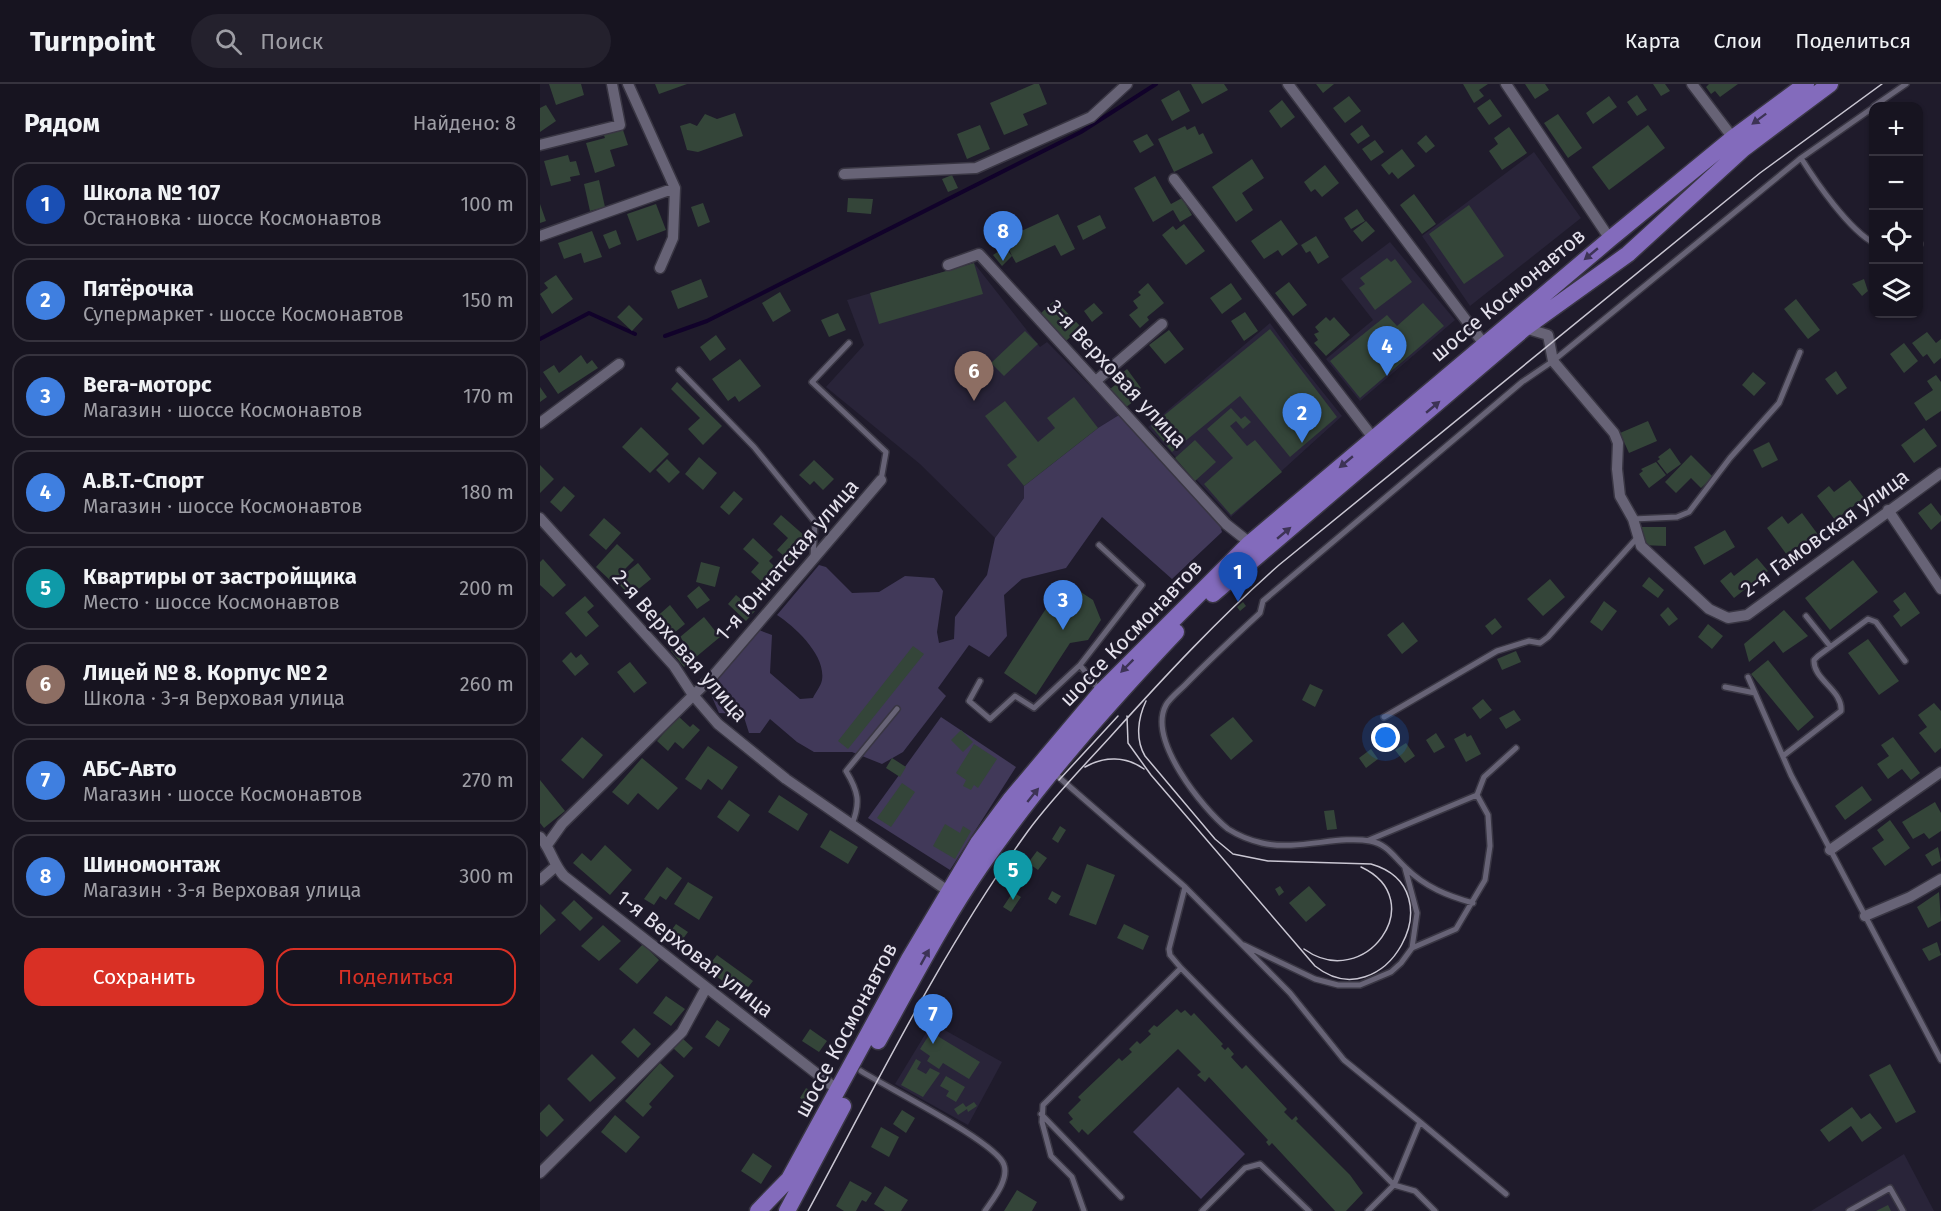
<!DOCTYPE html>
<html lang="ru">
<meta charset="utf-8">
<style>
body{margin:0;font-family:"Fira Sans",sans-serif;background:#24212d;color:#f1f3f6}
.controls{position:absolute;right:18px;top:18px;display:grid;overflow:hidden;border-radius:12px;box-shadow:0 2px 4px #0004}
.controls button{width:54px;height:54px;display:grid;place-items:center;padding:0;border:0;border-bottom:2px solid #36333e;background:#171420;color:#f1f3f6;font:30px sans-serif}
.you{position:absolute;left:846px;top:654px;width:21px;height:21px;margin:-15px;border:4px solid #fff;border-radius:50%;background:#1a73e8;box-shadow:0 0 0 9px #1a73e833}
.badge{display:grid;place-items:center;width:39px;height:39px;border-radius:50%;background:#d93025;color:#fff;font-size:20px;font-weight:700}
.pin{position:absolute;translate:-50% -50px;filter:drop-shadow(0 2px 3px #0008)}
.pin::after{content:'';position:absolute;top:32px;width:21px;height:18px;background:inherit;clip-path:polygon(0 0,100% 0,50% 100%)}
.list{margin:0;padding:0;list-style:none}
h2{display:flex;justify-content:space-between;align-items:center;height:78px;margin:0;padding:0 24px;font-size:26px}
h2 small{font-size:20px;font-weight:400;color:#9e9ea5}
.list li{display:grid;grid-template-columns:39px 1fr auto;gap:18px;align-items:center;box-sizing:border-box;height:84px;margin:0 12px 12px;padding:0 12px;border:2px solid #36333e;border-radius:18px}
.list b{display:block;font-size:22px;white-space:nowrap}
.list p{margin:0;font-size:20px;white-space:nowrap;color:#9e9ea5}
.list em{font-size:20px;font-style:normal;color:#9e9ea5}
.actions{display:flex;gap:12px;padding:18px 24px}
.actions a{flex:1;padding:14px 0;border:2px solid #d93025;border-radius:18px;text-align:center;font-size:21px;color:#d93025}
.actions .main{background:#d93025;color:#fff}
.icon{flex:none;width:33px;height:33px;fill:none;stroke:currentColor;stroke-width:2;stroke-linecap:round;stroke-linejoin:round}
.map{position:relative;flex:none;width:1401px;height:1127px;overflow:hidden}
header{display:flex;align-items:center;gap:36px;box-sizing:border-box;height:84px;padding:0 30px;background:#171420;border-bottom:2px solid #36333e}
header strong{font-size:28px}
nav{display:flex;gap:33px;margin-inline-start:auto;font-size:21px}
.search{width:420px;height:54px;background:#24212d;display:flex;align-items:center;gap:15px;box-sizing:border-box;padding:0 21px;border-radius:33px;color:#9e9ea5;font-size:22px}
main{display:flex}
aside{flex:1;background:#171420}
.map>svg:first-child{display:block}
.built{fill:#292439}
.green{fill:#413959}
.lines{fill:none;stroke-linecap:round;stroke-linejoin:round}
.stream{stroke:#11022a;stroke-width:4}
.building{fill:#344539}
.lane-casing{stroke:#393643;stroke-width:8}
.street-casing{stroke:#393643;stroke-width:13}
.primary-casing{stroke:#393643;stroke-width:19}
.lane{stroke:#676376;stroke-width:5}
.street{stroke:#676376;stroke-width:10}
.primary{stroke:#836bbc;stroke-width:16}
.tram{stroke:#cac7d3;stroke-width:1.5}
.oneway{fill:#3d3356}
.labels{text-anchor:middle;stroke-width:5;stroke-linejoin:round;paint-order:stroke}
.street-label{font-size:21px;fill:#e5e2ed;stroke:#1f1b2b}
</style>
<header>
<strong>Turnpoint</strong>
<div class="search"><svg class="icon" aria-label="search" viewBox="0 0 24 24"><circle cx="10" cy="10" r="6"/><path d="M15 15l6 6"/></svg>Поиск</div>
<nav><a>Карта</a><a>Слои</a><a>Поделиться</a></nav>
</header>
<main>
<aside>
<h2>Рядом<small>Найдено: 8</small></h2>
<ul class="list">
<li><span class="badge" style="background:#1a4fb4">1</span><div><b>Школа № 107</b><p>Остановка · шоссе Космонавтов</p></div><em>100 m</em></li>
<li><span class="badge" style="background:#3f7fe0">2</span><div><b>Пятёрочка</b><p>Супермаркет · шоссе Космонавтов</p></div><em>150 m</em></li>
<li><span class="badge" style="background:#3f7fe0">3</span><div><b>Вега-моторс</b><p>Магазин · шоссе Космонавтов</p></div><em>170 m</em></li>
<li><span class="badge" style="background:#3f7fe0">4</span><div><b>А.В.Т.-Спорт</b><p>Магазин · шоссе Космонавтов</p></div><em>180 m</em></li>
<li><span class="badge" style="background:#0f9aa8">5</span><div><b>Квартиры от застройщика</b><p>Место · шоссе Космонавтов</p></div><em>200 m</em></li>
<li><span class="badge" style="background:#8d6e63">6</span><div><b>Лицей № 8. Корпус № 2</b><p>Школа · 3-я Верховая улица</p></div><em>260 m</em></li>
<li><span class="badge" style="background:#3f7fe0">7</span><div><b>АБС-Авто</b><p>Магазин · шоссе Космонавтов</p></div><em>270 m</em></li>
<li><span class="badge" style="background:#3f7fe0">8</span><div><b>Шиномонтаж</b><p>Магазин · 3-я Верховая улица</p></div><em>300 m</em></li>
</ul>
<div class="actions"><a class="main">Сохранить</a><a>Поделиться</a></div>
</aside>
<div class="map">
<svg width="1401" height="1127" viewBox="0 0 1401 1127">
<rect width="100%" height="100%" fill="#1f1b2b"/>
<path class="built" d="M994 68 1041 134 930 222 882 152Z
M850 158 915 236 820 317 786 275 833 236 801 195Z
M434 179 500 263 507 258 579 331 558 344 484 402V414L455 454 380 380 286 303 324 261 307 216Z
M730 239 753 271 802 332 691 433 608 343Z
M392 939 462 978 428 1041 355 1000Z
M1364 1070 1394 1127H1271Z"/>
<path class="green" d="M579 331 678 434 682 448 632 495 562 433 526 484 482 495 464 511 467 552 449 573 429 561 398 604 406 612 363 668 342 680 312 668H274L257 658 230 635 220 649H209L203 630 179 629 169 606 219 546 232 551 230 589 260 615 273 614C275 609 281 602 282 596 286 571 255 543 237 531L279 481 286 483 312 509 339 508 365 492 394 494 403 507 397 548 399 559 414 555 415 533 447 491 455 454 484 414V402L558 344Z
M401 633 476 683 410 786 328 734Z
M638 1003 705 1070 661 1115 593 1048Z"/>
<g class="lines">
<path class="stream" d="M125 252 167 237 541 48 616 0
M0 255 49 229 95 250"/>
</g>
<path class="building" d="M9 0H41L44 11 16 21Z
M115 0H147L119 10Z
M494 0H499L507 20 483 30 488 41 464 51 450 19Z
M651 0H684L688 6 662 20Z
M776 0H794L783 9Z
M923 0H948L939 6 944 12 934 19Z
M985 0H1005L1009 6 995 15Z
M1113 0H1125L1130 7 1121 12Z
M1169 0H1198L1180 13 1175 7 1171 10 1166 3Z
M639 6 650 27 632 37 621 16Z
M1097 11 1107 26 1097 32 1087 18Z
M809 12 821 27 805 39 793 24Z
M1069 12 1077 23 1053 40 1046 29Z
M950 15 962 32 949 41 937 24Z
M742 16 755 33 741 44 729 27Z
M6 21 16 37 0 48V24Z
M195 29 203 52 158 68 147 66 140 42 150 39 157 42 165 30 177 35Z
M1018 30 1042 64 1028 74 1004 39Z
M440 41 450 65 427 75 417 50Z
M822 41 830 52 818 60 810 50Z
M1108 41 1125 64 1069 106 1052 83Z
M645 42 647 46 655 42 659 51 663 49 673 69 634 88 618 55Z
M82 43 88 61 70 66 75 82 55 89 46 59 65 54 63 49Z
M969 43 987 69 962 86 949 67 958 60 954 54Z
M607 50 614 61 600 69 593 57Z
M886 51 895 62 886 69 877 59Z
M835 56 844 68 831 77 822 65Z
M862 65 875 82 858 95 852 88 849 91 841 81Z
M28 71 30 78 36 77 40 91 30 93 31 97 11 102 4 77Z
M712 75 724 94 702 109 713 126 696 138 672 103Z
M785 81 799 99 782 113 775 105 771 108 764 98Z
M412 91 418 104 408 108 402 95Z
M615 92 631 120 642 114 652 131 640 138 633 126 613 138 594 104Z
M59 96 65 123 50 127 44 100Z
M874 110 896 140 882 150 860 121Z
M308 114 333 115 331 130 307 128Z
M163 119 170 138 158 143 151 123Z
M0 120 6 137 0 139Z
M116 120 126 146 97 157 87 130Z
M929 121 964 172 924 200 889 150Z
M817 125 825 137 811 145 804 134Z
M518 130 535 165 521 172 515 161 476 179 472 172 462 182 453 171 465 163 472 172 464 155Z
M560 131 566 144 543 156 537 142Z
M741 136 758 160 742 172 738 166 724 175 711 157Z
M826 137 835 147 822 158 813 147Z
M644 140 665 167 646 181 622 151 633 142 636 146Z
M76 146 81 160 69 165 63 151Z
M52 147 62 173 44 179 41 169 24 175 18 159Z
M776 152 789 173 778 180 770 167 766 169 761 161Z
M847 174 851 178 855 175 872 198 835 226 819 204 825 200 820 194Z
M434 179 443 210 339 240 330 209Z
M16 191 33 215 12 230 0 210 8 204 4 199Z
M161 195 168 213 138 225 131 207Z
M1324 195 1328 207 1322 212 1312 200Z
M749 198 767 221 753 232 735 209Z
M608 199 624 219 607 233 609 236 600 244 589 231 598 224 593 217 601 211 598 208Z
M691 199 702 215 682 230 670 214Z
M240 208 251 227 233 238 222 219Z
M1256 215 1280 246 1268 255 1244 225Z
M515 216 541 243 526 257 500 230Z
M554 219 563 229 552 238 544 227Z
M883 219 904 242 820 314 790 277 847 231 857 242Z
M89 221 103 235 92 247 77 233Z
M705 228 718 247 704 257 691 237Z
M298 229 306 246 289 253 281 236Z
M786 233 790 237 794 233 810 251 786 272 774 259 778 256 774 250 779 248 775 243Z
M730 245 797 333 750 373 700 312 632 368 611 342Z
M629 246 644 265 625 280 609 261Z
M485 247 498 260 464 292 451 279Z
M1387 248 1396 259 1401 255V274L1394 280 1387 270 1383 273 1372 259Z
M176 251 186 265 170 277 160 263Z
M1364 259 1378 277 1364 289 1350 270Z
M41 271 47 280 52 276 58 284 18 310 3 288 14 281 19 289Z
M200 275 221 302 199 318 195 312 188 317 172 295Z
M587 285 601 304 590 312 594 317 585 324 570 305 579 298 576 294Z
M1296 287 1307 304 1297 311 1285 295Z
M1213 288 1226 299 1214 312 1202 301Z
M1396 291 1401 298V327L1386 337 1374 319 1393 306 1387 297Z
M137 298 182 342 163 361 148 345 160 334 131 305Z
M0 303 7 313 0 318Z
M534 313 558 344 484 402 467 381 477 373 445 332 465 317 498 358 515 344 507 334Z
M691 324 701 335 705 332 711 338 703 345 696 337 690 342 707 362 715 356 742 388 691 431 664 400 693 374 667 345Z
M1108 337 1117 357 1089 369 1080 349Z
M101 343 129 370 110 389 82 363Z
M1384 344 1397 362 1374 379 1361 361Z
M655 356 676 378 655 397 635 374Z
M1229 358 1238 376 1222 384 1213 366Z
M1130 364 1141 380 1127 390 1117 377 1120 375 1118 373Z
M1151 371 1173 393 1161 404 1151 394 1136 409 1125 398Z
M159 373 177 389 163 406 145 390Z
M127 375 140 388 129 399 116 386Z
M274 376 294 395 283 406 274 397 270 401 259 391Z
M1116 378 1126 391 1109 404 1099 390 1103 387 1101 385Z
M0 381 14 395 0 409Z
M1310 396 1324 414 1295 436 1277 412 1289 402 1294 408Z
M24 402 35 412 21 428 10 418Z
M194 407 203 415 189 431 180 423Z
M1391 419 1401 432V437L1391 446 1378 429Z
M1262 429 1282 456 1270 465 1265 457 1247 471 1227 444 1242 432 1248 440Z
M241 431 266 453 257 462 264 468 253 480 237 466 248 454 233 440Z
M64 434 81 449 66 466 49 451Z
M1101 443H1126V462L1101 461Z
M1185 446 1195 463 1164 481 1154 463Z
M213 454 233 473 229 477 239 487 225 501 211 488 219 479 203 465Z
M77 460 94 476 72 498 56 483Z
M1217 474 1228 487 1194 514 1180 497 1191 488 1194 492Z
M3 475 26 501 13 513 0 501V478Z
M1313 476 1338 508 1290 546 1265 514Z
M161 478 180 483 175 503 156 498Z
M98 479 111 495 90 512 76 497Z
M1109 493 1124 506 1118 514 1102 502Z
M1010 495 1025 513 1003 532 987 515Z
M524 497 553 516 561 536 548 556 530 559 496 611 464 589Z
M159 502 170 516 157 525 147 512Z
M1365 508 1380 529 1361 543 1353 532 1360 526 1353 517Z
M196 511 215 527 206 537 188 520Z
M45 512 54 522 47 528 59 542 46 553 25 529Z
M1064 517 1077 527 1062 547 1050 538Z
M703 518 706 522 700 527 697 523Z
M130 521 145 540 128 554 113 536Z
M1128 523 1138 535 1129 542 1120 531Z
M1244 526 1268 552 1243 569 1234 557 1209 578 1204 560Z
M164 533 180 553 144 583 131 567 143 557 140 553Z
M955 534 962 543 952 551 945 542Z
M863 538 878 557 862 570 847 551Z
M1168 540 1183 552 1172 565 1158 553Z
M1328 555 1359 597 1339 611 1308 569Z
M373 562 384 570 308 665 298 657Z
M976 567 981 578 962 586 957 575Z
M31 568 36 574 41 570 49 580 35 592 22 577Z
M1228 576 1274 633 1258 647 1211 590Z
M90 578 107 599 94 609 77 588Z
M770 600 783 606 775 623 762 616Z
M943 615 952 626 940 635 932 624Z
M1394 619 1401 627V664L1395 669 1379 649 1387 643 1378 631Z
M974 626 981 636 966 645 959 634Z
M138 632 150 643 153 640 160 646 143 665 135 658 128 667 117 657Z
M693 633 713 657 691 676 670 651Z
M421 646 433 658 423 668 411 656Z
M896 649 905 663 894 669 886 656Z
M925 649 927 653 931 651 941 670 926 678 914 655Z
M42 653 63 671 43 695 21 676Z
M1353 653 1380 689 1371 696 1362 685 1348 695 1337 680 1349 672 1341 661Z
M866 659 875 672 865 679 855 666Z
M434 660 457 675 438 704 434 701 431 706 423 702 426 696 416 689Z
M168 662 198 683 182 706 168 695 161 706 145 695Z
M831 665 838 675 826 684 819 674Z
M102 674 138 704 118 726 98 709 88 721 72 708Z
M352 674 366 683 360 693 346 684Z
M0 696 25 727 4 744 0 739Z
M362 699 375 708 351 743 337 734Z
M1322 702 1332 716 1305 736 1295 722Z
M239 711 268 730 258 747 228 728Z
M189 716 210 731 198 748 177 733Z
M1395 718 1401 729V747L1389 755 1384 749 1373 755 1362 738Z
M794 726 797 745 787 746 784 727Z
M1350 736 1370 764 1345 782 1332 764 1344 756 1337 746Z
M405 740 420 749 423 742 431 747 415 775 393 762Z
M520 742 526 746 518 759 512 755Z
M290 746 318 763 308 780 280 763Z
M65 761 92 786 70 811 33 779 42 769 51 777Z
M1398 763 1401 777 1392 782 1385 771Z
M497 767 507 774 498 786 488 779Z
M547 780 575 791 556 841 529 831Z
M127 783 142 794 126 816 120 812 114 821 104 815Z
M148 798 173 813 159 836 134 820Z
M740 802 744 808 739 812 735 805Z
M769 802 786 821 766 838 749 819Z
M512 807 521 812 516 820 508 815Z
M473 808 481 813 471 828 463 823Z
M1399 808 1401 837 1388 844 1377 823Z
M34 816 53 834 40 847 21 829Z
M0 820 16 836 0 851Z
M136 840 148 848 137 863 125 855Z
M584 840 609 852 603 866 577 854Z
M63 841 81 857 59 877 41 862Z
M1397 858 1401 871 1389 877 1382 865Z
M103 860 119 876 97 900 79 885Z
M177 871 213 897 202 911 166 885Z
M126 912 145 925 131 942 113 929Z
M637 925 641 929 645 926 651 932 654 929 683 960 681 962 685 966 688 963 694 970 691 973 702 985 706 981 747 1025 744 1028 752 1036 756 1032 758 1035 756 1037 810 1091 823 1109 806 1127H795L732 1059 729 1062 726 1058 728 1056 669 993 665 998 657 991 661 988 638 965 548 1051 542 1045 539 1049 529 1038 533 1035 528 1029 541 1016 538 1013 579 974 582 977 592 968 589 965 597 957 600 960 611 950 608 947 614 941 617 943Z
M177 936 190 945 179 963 165 953Z
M94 944 111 960 98 974 81 958Z
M270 945 287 957 279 968 262 957Z
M391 948 440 978 429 995 403 979 399 985 387 977 390 972 380 965Z
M142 954 153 964 144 974 133 964Z
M52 970 76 994 50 1018 27 995Z
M376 975 381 978 377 985 386 990 390 984 400 989 383 1013 361 1001Z
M120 979 134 992 109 1020 112 1023 103 1033 85 1017Z
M1350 980 1376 1028 1356 1039 1329 991Z
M406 992 425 1003 416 1018 406 1012 409 1007 400 1002Z
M266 1004 273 1008 267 1018 260 1014Z
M434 1018 437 1022 428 1028 427 1025 418 1031 414 1025 423 1019 426 1023Z
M9 1020 24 1036 7 1053 0 1046V1029Z
M1312 1023 1321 1035 1330 1029 1342 1044 1322 1058 1311 1042 1289 1058 1280 1046Z
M362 1026 375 1034 366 1049 353 1040Z
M75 1031 100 1053 86 1069 61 1048Z
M341 1043 359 1053 349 1073 331 1063Z
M213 1069 232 1082 221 1100 201 1087Z
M310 1097 332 1109 326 1118 322 1116 316 1127H304L296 1122Z
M345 1102 368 1116 361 1127H345L334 1120Z
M477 1106 497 1118 492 1127H464Z
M1348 1121 1351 1127H1336Z"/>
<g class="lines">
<g class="lane-casing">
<path id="lane" d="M1334 22 1366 0
M1261 74C1276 98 1309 146 1334 159
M1378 160H1380
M309 259 272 298 346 368 341 396
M139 286 214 363 275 438 273 474
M1093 435 1137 433 1149 428 1190 374 1239 319 1260 268
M559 461 602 501 540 581 560 607
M1266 532 1290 562
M1208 593 1251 691 1401 976
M440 597 429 617 450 635 475 612 494 624 540 581
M1185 603 1215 609
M844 633 957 567 989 557 1000 559 1008 553 1097 454
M1243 672 1301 627C1303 606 1273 596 1274 576L1278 572 1328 535 1336 538 1365 577
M514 689 645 803 750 909 804 976 880 1038 854 1101 875 1107 895 1127
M312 740C321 718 318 707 306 687L357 625
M829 756 937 711
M865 784 877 829 872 864
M933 819C908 812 885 803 866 784 854 773 847 760 830 757 799 751 757 767 722 759 709 756 699 752 688 745 663 725 607 656 626 621 630 614 639 607 645 601 669 576 694 553 720 529L723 517 982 298 1013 277 1261 74 1334 23
M704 861 775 895 798 901H820L851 888 861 879 872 864 916 845 945 796 950 762 948 731 937 711 944 693 976 664
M641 884 854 1101 828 1127
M321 987C346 1003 458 1059 464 1081 469 1096 453 1115 445 1127
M501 1030 581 1113
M880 1038 966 1110
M544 1127 532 1093 511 1072 502 1038 503 1021 641 884 630 871 629 865 645 803
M662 1127 705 1084 720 1080 769 1127
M1309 1127 1350 1104 1363 1127"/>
</g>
<g class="street-casing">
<path id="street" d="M88 0 135 104 133 154 120 184
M748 0 944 260
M966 0 1070 155
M1152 0 1193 54
M0 61 80 41 72 0
M304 90 436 84 551 33 587 0
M634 95 834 355
M0 152 135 104
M408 181 439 170 686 440 710 459
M985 244 1008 251 1013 277 1074 349 1078 359 1077 385 1080 412 1093 435 1101 462 1169 525 1188 534 1207 531 1401 389
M557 296 622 240
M0 339 79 280
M1348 426 1401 505
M0 434 134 582 153 611 178 640 246 695 408 807
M0 753C11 765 13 780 24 792L299 1007
M7 761 22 740 173 592 341 396
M1290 766 1401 688
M0 796 15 783
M1325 832 1370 813 1401 795
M0 1089 142 948 166 904"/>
</g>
<g class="primary-casing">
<path id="primary" d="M673 510 985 244 1088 170 1203 65 1290 0
M338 957C371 899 402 838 440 783 498 699 566 622 636 548
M218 1127 249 1095 369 875 438 759 470 716 561 608 710 459 1070 155 1193 54 1266 0
M247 1127 303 1022"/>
</g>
<use href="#lane" class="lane"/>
<use href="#street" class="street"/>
<use href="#primary" class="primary"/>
<path class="tram" d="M587 632 588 659 611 691 775 882C844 937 918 805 831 780L728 777 693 770 675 755 605 672C595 655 598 634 606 617
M545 683C564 672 586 672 604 685
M519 696 578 632
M764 865C825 909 892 816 821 783
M268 1127C337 999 402 866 488 747 513 713 543 683 571 652 625 592 679 534 739 481L1220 89 1342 0"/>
</g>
<defs><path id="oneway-solid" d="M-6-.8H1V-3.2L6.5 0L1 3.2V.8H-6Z" transform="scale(1.5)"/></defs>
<g class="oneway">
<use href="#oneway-solid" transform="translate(1219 35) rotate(143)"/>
<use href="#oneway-solid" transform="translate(1051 170) rotate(140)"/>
<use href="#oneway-solid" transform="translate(893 323) rotate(-40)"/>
<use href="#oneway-solid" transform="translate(806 378) rotate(140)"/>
<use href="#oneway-solid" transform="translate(744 449) rotate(-40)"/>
<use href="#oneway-solid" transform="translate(587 582) rotate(135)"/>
<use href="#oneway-solid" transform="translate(493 711) rotate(-51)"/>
<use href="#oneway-solid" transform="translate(385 873) rotate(-61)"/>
</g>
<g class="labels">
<g class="street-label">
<text transform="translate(968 211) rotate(-40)" y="7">шоссе Космонавтов</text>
<text transform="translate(577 290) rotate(47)" y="7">3-я Верховая улица</text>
<text transform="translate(1285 449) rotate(-36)" y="7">2-я Гамовская улица</text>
<text transform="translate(247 476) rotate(-49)" y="7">1-я Юннатская улица</text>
<text transform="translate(591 549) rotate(-46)" y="7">шоссе Космонавтов</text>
<text transform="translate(140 562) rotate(49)" y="7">2-я Верховая улица</text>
<text transform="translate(155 870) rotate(38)" y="7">1-я Верховая улица</text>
<text transform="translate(306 946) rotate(-62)" y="7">шоссе Космонавтов</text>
</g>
</g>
</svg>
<div class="controls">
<button>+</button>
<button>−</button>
<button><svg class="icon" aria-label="locate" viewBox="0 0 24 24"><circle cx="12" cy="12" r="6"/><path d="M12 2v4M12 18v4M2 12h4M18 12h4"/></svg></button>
<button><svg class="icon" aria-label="layers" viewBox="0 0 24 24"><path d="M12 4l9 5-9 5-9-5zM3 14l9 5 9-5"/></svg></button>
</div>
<div class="you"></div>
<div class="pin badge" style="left:698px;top:518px;background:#1a4fb4">1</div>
<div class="pin badge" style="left:762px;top:359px;background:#3f7fe0">2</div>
<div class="pin badge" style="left:523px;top:546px;background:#3f7fe0">3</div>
<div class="pin badge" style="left:847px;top:292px;background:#3f7fe0">4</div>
<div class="pin badge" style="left:473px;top:816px;background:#0f9aa8">5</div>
<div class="pin badge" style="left:434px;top:317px;background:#8d6e63">6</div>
<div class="pin badge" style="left:393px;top:960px;background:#3f7fe0">7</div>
<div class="pin badge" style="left:463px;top:177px;background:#3f7fe0">8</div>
</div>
</main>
